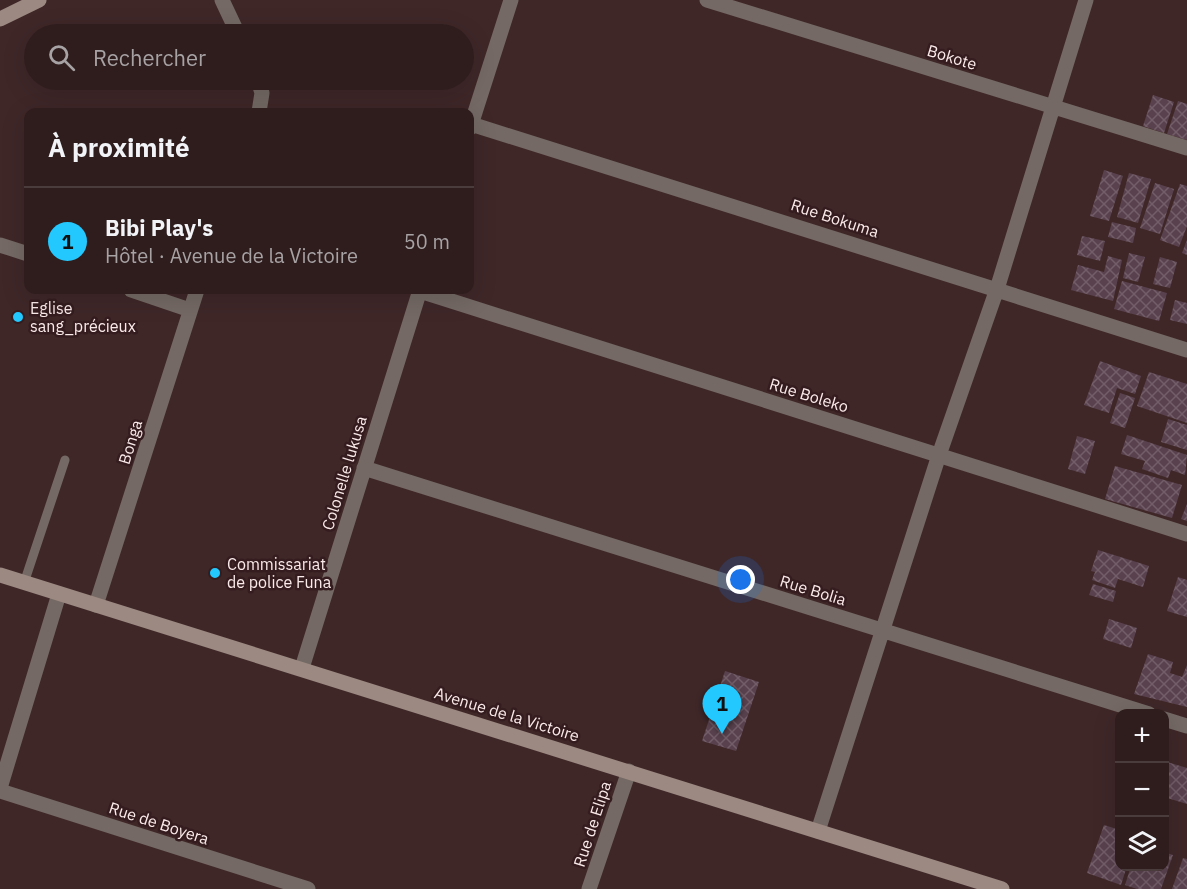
<!DOCTYPE html>
<html lang="fr">
<meta charset="utf-8">
<style>
body{margin:0;font-family:"IBM Plex Sans",sans-serif;background:#372627;color:#f1f3f6}
.controls{position:absolute;right:18px;bottom:18px;display:grid;overflow:hidden;border-radius:12px;box-shadow:0 6px 24px #0002}
.controls button{width:54px;height:54px;display:grid;place-items:center;padding:0;border:0;border-bottom:2px solid #4a3b3c;background:#2f1d1e;color:#f1f3f6;font:30px sans-serif}
.you{position:absolute;left:741px;top:580px;width:21px;height:21px;margin:-15px;border:4px solid #fff;border-radius:50%;background:#1a73e8;box-shadow:0 0 0 9px #1a73e833}
.badge{display:grid;place-items:center;width:39px;height:39px;border-radius:50%;background:#23c9fe;color:#111;font-size:20px;font-weight:700}
.pin{position:absolute;translate:-50% -50px;filter:drop-shadow(0 2px 3px #0008)}
.pin::after{content:'';position:absolute;top:32px;width:21px;height:18px;background:inherit;clip-path:polygon(0 0,100% 0,50% 100%)}
.list{margin:0;padding:0;list-style:none}
h2{display:flex;justify-content:space-between;align-items:center;height:78px;margin:0;padding:0 24px;font-size:26px}
h2 small{font-size:20px;font-weight:400;color:#a7a2a4}
.list li{display:grid;grid-template-columns:39px 1fr auto;gap:18px;align-items:center;box-sizing:border-box;height:108px;padding:0 24px;border-top:2px solid #4a3b3c}
.list b{display:block;font-size:22px;white-space:nowrap}
.list p{margin:0;font-size:20px;white-space:nowrap;color:#a7a2a4}
.list em{font-size:20px;font-style:normal;color:#a7a2a4}
.icon{flex:none;width:33px;height:33px;fill:none;stroke:currentColor;stroke-width:2;stroke-linecap:round;stroke-linejoin:round}
.map{position:relative;flex:none;width:1187px;height:889px;overflow:hidden}
.search{position:absolute;background:#2f1d1e;box-shadow:0 6px 24px #0002;left:24px;top:24px;width:450px;height:66px;display:flex;align-items:center;gap:15px;box-sizing:border-box;padding:0 21px;border-radius:33px;color:#a7a2a4;font-size:22px}
.panel{position:absolute;background:#2f1d1e;box-shadow:0 6px 24px #0002;left:24px;top:108px;width:450px;height:186px;border-radius:12px}
.map>svg:first-child{display:block}
.building{fill:url(#building-cross-hatch);fill-rule:evenodd}
.lines{fill:none;stroke-linecap:round;stroke-linejoin:round}
.lane{stroke:#746964;stroke-width:9}
.street{stroke:#746964;stroke-width:15}
.secondary{stroke:#9c8981;stroke-width:15}
.poi-dot{fill:#23c9fe;stroke:#351d1f;stroke-width:2}
.labels{text-anchor:middle;stroke-width:5;stroke-linejoin:round;paint-order:stroke}
.street-label{font-size:16px;fill:#fbeaea;stroke:#351d1f}
.poi-label{font-size:16px;fill:#fbeaea;stroke:#351d1f;text-anchor:start}
</style>
<div class="map">
<svg width="1187" height="889" viewBox="0 0 1187 889">
<defs>
<pattern id="building-cross-hatch" width="8" height="8" patternUnits="userSpaceOnUse" patternTransform="scale(1.5)"><rect width="8" height="8" fill="#59424e"/><path d="M0 0l8 8M0 8l8-8" fill="none" stroke="#725d68"/></pattern>
</defs>
<rect width="100%" height="100%" fill="#3f2728"/>
<path class="building" d="M1153 95 1174 102 1164 133 1143 126Z
M1178 101 1187 104V140L1167 134Z
M1104 170 1123 176 1109 221 1090 216Z
M1129 173 1151 179 1138 223 1117 217Z
M1155 183 1174 189 1160 234 1140 228Z
M1180 184 1187 186V226L1179 247 1160 240Z
M1112 222 1136 228 1133 243 1108 237Z
M1082 236 1105 241 1100 261 1077 255Z
M1187 240V255L1182 253Z
M1129 253 1145 257 1138 282 1123 278Z
M1108 256 1122 260 1113 301 1071 290 1078 265 1104 272Z
M1160 257 1177 262 1170 288 1153 284Z
M1122 281 1167 293 1159 321 1114 309Z
M1175 300 1187 303V324L1170 320Z
M1100 361 1141 376 1135 394 1117 388 1109 413 1084 405Z
M1149 372 1187 384V423L1137 406Z
M1120 393 1135 398 1125 428 1110 423Z
M1168 419 1187 425V450L1161 442Z
M1127 435 1187 455 1185 475 1171 470 1168 478 1142 469 1145 461 1121 454Z
M1077 436 1095 441 1085 474 1068 469Z
M1115 466 1182 485 1172 518 1105 499Z
M1187 504V521L1181 519Z
M1098 550 1149 566 1143 587 1118 579 1115 588 1092 580 1095 572 1091 571Z
M1178 577 1187 580V617L1167 611Z
M1093 584 1116 591 1113 602 1089 595Z
M1109 619 1137 628 1131 648 1103 639Z
M1148 654 1173 662 1170 673 1182 677 1187 665V707L1134 694Z
M725 671 759 682 736 751 702 741ZM734 691 740 693 733 715 726 713Z
M1164 761 1187 768V804L1164 797Z
M1104 825 1120 830V866H1127L1121 885 1087 873Z
M1164 852 1173 855 1161 889H1137L1125 885 1131 866H1164Z
M1183 858 1187 859V889H1172Z"/>
<g class="lines">
<path class="lane" d="M24 583 65 460"/>
<path class="street" d="M222 0 238 34
M707 0 1187 148
M258 80 262 93 259 112
M471 124 1187 350
M470 128 511 0
M0 245 28 254
M131 290 190 310
M420 291 1187 534
M364 468 1149 714
M96 605 197 290
M302 668 420 290
M1164 719 1187 726
M0 788 59 594
M0 791 308 889
M818 831 939 455 997 289 1086 0
M589 889 629 771"/>
<path class="secondary" d="M0 19 39 0
M0 575 1002 889"/>
</g>
<g class="poi-dot">
<circle cx="18" cy="317" r="6"/>
<circle cx="215" cy="573" r="6"/>
</g>
<g class="labels">
<g class="street-label">
<text transform="translate(952 57) rotate(17)" y="6">Bokote</text>
<text transform="translate(835 218) rotate(18)" y="6">Rue Bokuma</text>
<text transform="translate(809 395) rotate(17)" y="6">Rue Boleko</text>
<text transform="translate(130 442) rotate(-73)" y="6">Bonga</text>
<text transform="translate(344 473) rotate(-73)" y="6">Colonelle lukusa</text>
<text transform="translate(813 590) rotate(17)" y="6">Rue Bolia</text>
<text transform="translate(507 714) rotate(17)" y="6">Avenue de la Victoire</text>
<text transform="translate(159 823) rotate(18)" y="6">Rue de Boyera</text>
<text transform="translate(592 824) rotate(-72)" y="6">Rue de Elipa</text>
</g>
<g class="poi-label">
<text x="30" y="314">Eglise<tspan x="30" dy="18">sang_précieux</tspan></text>
<text x="227" y="570">Commissariat<tspan x="227" dy="18">de police Funa</tspan></text>
</g>
</g>
</svg>
<div class="controls">
<button>+</button>
<button>−</button>
<button><svg class="icon" aria-label="layers" viewBox="0 0 24 24"><path d="M12 4l9 5-9 5-9-5zM3 14l9 5 9-5"/></svg></button>
</div>
<div class="you"></div>
<div class="pin badge" style="left:722px;top:734px">1</div>
<div class="search"><svg class="icon" aria-label="search" viewBox="0 0 24 24"><circle cx="10" cy="10" r="6"/><path d="M15 15l6 6"/></svg>Rechercher</div>
<section class="panel">
<h2>À proximité<small></small></h2>
<ul class="list">
<li><span class="badge">1</span><div><b>Bibi Play's</b><p>Hôtel · Avenue de la Victoire</p></div><em>50 m</em></li>
</ul>
</section>
</div>
